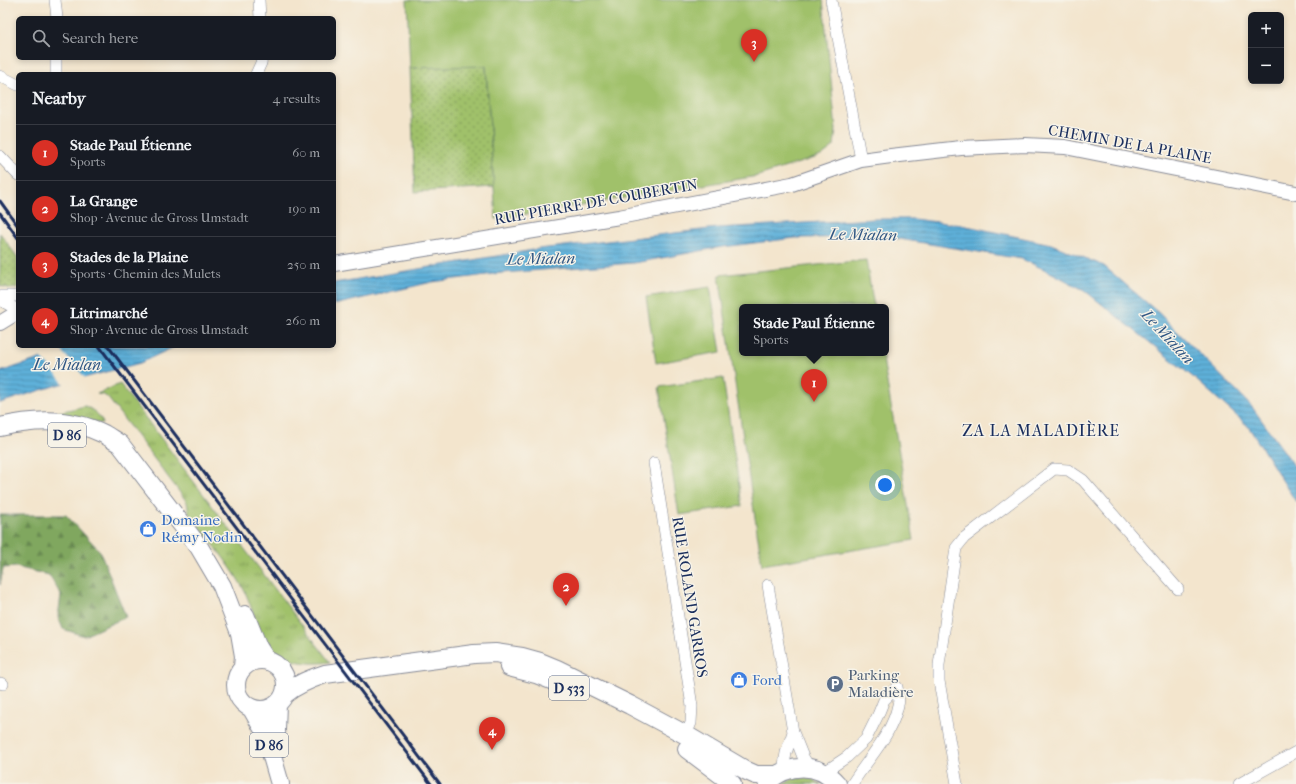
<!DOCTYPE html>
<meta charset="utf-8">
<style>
body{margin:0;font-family:"IM FELL French Canon",serif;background:#242831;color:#f1f3f6}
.controls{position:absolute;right:12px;top:12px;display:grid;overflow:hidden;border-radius:6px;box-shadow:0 2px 6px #0003}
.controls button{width:36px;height:36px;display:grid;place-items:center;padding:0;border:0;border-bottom:1px solid #363941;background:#171b24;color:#f1f3f6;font:20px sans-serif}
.you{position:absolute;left:885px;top:485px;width:14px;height:14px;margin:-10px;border:3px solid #fff;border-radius:50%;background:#1a73e8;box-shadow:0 0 0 6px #1a73e833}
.badge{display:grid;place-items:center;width:26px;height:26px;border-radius:50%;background:#d93025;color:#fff;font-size:13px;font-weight:700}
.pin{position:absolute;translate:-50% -33px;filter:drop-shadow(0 1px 2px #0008)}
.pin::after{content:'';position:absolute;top:21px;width:14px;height:12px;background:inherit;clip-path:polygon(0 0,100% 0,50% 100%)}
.popup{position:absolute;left:739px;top:304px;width:150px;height:52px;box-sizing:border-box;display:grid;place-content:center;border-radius:6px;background:#171b24;filter:drop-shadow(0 1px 3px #0005);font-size:13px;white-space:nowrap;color:#9ea1a6}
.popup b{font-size:15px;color:#f1f3f6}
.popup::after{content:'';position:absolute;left:50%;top:100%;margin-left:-8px;border:8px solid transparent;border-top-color:#171b24}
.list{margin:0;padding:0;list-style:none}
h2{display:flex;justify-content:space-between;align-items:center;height:52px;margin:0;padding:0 16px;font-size:17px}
h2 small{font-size:13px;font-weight:400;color:#9ea1a6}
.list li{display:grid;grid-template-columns:26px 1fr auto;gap:12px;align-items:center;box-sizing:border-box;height:56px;padding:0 16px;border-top:1px solid #363941}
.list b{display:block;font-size:15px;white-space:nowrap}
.list p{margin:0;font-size:13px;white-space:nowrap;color:#9ea1a6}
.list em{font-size:13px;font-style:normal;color:#9ea1a6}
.icon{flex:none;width:22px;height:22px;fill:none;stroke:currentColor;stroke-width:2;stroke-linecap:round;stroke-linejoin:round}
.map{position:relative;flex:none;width:1296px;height:784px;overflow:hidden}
.search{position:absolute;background:#171b24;box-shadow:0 2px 6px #0003;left:16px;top:16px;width:320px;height:44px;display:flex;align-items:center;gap:10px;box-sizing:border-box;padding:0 14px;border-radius:6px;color:#9ea1a6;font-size:15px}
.panel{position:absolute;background:#171b24;box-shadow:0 2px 6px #0003;left:16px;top:72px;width:320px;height:276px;border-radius:6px}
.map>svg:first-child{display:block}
.grass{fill:url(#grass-tufts);stroke:#5e7864}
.forest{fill:url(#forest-firs);stroke:#4e6b5e}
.park{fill:url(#park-dots);stroke:#5e7864}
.pitch{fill:#a0c16a;stroke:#5e7864}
.water{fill:url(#water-rules);stroke:#3c709c}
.pier{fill:#f3e5cd}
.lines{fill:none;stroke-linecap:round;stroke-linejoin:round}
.minor-casing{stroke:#878a96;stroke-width:12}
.tertiary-casing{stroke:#878a96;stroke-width:16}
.primary-casing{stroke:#878a96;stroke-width:20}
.minor{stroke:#fff;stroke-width:11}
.tertiary{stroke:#fff;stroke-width:14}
.primary{stroke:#fff;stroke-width:18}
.rail{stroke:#1b2f5e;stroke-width:3}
.labels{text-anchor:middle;stroke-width:3;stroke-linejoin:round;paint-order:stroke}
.shield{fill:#f7f3e8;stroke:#5d6a87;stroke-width:1}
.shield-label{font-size:14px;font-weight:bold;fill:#1b2f5e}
.street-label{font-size:15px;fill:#1b2f5e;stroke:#f7f3e8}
.shop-label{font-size:15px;fill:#366cbe;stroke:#f7f3e8;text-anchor:start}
.service-label{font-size:15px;fill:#4e5e75;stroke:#f7f3e8;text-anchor:start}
.water-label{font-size:16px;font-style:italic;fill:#2f5683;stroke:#f7f3e8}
.neighbourhood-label{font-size:16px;letter-spacing:1px;fill:#1b2f5e;stroke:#f7f3e8}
</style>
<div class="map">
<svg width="1296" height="784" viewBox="0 0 1296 784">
<defs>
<pattern id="grass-tufts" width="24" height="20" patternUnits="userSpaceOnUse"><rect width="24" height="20" fill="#a0c16a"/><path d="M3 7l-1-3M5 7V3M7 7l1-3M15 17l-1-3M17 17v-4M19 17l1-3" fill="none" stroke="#829d5a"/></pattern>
<pattern id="forest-firs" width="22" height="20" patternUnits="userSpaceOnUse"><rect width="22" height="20" fill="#80a75e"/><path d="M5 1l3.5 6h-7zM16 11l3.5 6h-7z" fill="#688851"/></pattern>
<pattern id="park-dots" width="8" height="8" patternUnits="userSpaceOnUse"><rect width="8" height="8" fill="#a0c16a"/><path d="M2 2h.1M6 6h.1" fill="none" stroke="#829d5a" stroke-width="1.8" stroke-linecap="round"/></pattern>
<pattern id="water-rules" width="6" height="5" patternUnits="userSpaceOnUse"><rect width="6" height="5" fill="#5eb0d9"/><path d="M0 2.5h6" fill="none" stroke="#4d90b3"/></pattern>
</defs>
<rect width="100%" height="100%" fill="#f7f3e8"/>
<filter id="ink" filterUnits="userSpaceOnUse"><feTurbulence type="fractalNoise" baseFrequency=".025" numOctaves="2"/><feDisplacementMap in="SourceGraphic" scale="8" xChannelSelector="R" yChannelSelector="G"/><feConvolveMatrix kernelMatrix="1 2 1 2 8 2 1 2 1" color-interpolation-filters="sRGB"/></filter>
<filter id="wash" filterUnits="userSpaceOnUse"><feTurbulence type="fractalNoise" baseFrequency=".012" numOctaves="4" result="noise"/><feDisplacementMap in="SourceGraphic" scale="16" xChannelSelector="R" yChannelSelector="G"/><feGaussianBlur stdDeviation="0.9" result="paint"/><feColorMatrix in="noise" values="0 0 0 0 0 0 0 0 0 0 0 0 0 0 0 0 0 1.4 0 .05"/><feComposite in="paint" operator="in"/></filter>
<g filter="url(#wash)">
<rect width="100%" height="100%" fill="#f3e5cd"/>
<path class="grass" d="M120 384 330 662C305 666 277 661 263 637 254 621 251 602 242 586 227 560 207 537 189 514L187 502 108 398 104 395 97 394Z
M85 406C93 410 101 415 103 424L51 414Z
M799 778 812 779 821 784H782L793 779Z"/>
<path class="forest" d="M0 515H66L100 551 126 617 84 636 63 629 58 617 61 595 49 575 16 567 3 568 0 585Z"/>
<path class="park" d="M486 65 494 187 415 192 410 68Z
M0 233 18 258V287L12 289 0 286Z"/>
<path class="pitch" d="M407 0H823L836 130 834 146 821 156 758 176 496 219 486 66 410 68Z
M866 260 874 307H742V353H882L914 540 762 565 719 275Z
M710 287 721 352 656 363 646 297Z
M723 378 742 506 679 515 659 387Z"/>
<path class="water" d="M875 219H913L962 225 1051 244 1104 266 1161 315 1252 407 1291 461 1296 469V502L1248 426 1193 377 1084 290 1050 272 1022 259 887 237 795 238 722 247 634 263 502 273 432 282 334 305V283L539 249 718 228Z
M64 346H176L140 363 57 385 0 403V372L39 359Z"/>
<path class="pier" d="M58 347 86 379 65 385 40 356Z"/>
</g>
<g filter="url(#ink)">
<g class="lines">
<g class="minor-casing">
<path id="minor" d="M55 0 57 18
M259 0 260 18
M831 0 861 160
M56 74V58
M256 74 261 63 262 58
M0 76 18 85
M0 156 18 175
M0 296H18
M0 300 18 310
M654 463 692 706 691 723 686 735
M768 585 793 732 803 757 808 765 813 769
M0 683 3 684
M783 771 786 753 793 732
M823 773 847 757 866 739 878 715 884 700 897 687
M852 784C868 758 892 735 898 705 900 700 898 692 897 687
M957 784 939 681V665L956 548 964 538 1054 469 1068 470 1083 480 1178 589
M1239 784 1296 752"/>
</g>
<g class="tertiary-casing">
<path id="tertiary" d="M334 264 619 217 792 184 861 160 891 156 961 148 1025 145 1065 147 1296 193
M0 323 18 312"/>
</g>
<g class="primary-casing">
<path id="primary" d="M0 427C34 419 72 418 104 434 109 437 115 441 120 444L199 547 222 586 240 633 244 656 243 667
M245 615 258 647 267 661
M236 685a25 25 0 1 1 50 0a25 25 0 1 1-50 0Z
M509 667 536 674 561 684
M285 694C297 684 310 679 325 674L474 654 495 653 522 657 540 662 557 669 630 705 686 735 747 771 756 775H775
M252 709 265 732 280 784
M277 749 276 730 277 704
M687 749 723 776 732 784
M767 782C788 764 817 761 837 784"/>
</g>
<use href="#minor" class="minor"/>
<use href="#tertiary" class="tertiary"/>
<use href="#primary" class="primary"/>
<path class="rail" d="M0 201 18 226
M0 213 18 238
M99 346 431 784
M108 346 440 784"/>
</g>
</g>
<defs>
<g id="shop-disc" transform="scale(0.9)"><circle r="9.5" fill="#3f7fe0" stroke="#f7f3e8"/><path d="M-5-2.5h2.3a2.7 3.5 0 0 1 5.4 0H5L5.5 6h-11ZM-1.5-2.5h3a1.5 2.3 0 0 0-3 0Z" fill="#fff"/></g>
<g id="parking-disc" transform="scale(0.9)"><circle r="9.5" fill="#5c6f8a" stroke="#f7f3e8"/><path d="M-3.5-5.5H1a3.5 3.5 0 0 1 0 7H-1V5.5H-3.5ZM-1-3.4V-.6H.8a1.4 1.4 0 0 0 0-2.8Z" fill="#fff"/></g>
</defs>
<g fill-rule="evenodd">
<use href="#shop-disc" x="148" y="529"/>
<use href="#shop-disc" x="739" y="680"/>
<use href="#parking-disc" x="835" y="684"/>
</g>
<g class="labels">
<g class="shield">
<rect x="48" y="423" width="38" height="24" rx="3"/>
<rect x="549" y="676" width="40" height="24" rx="3"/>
<rect x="250" y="733" width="38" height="24" rx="3"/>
</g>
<g class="shield-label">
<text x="67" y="440">D 86</text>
<text x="569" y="693">D 533</text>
<text x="269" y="750">D 86</text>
</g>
<g class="street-label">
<text transform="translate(1130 144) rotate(10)" y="5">CHEMIN DE LA PLAINE</text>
<text transform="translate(596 202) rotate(-10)" y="5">RUE PIERRE DE COUBERTIN</text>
<text transform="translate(690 597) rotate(81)" y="5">RUE ROLAND GARROS</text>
</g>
<g class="shop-label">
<text x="161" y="525">Domaine<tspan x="161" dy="17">Rémy Nodin</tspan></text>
<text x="752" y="685">Ford</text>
</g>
<g class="service-label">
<text x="848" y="680">Parking<tspan x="848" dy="17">Maladière</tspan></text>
</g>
<g class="water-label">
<text transform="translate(863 234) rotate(1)" y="6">Le Mialan</text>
<text transform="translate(541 258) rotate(-1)" y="6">Le Mialan</text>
<text transform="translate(1168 336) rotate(47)" y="6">Le Mialan</text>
<text x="67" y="370">Le Mialan</text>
</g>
<g class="neighbourhood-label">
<text x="1041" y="436">ZA LA MALADIÈRE</text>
</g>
</g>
</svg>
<div class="controls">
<button>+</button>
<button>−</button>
</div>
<div class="you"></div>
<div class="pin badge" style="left:814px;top:402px">1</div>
<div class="popup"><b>Stade Paul Étienne</b>Sports</div>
<div class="pin badge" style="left:566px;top:606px">2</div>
<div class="pin badge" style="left:754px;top:62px">3</div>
<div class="pin badge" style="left:492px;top:750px">4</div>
<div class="search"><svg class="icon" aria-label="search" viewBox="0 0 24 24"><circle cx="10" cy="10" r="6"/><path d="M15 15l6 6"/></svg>Search here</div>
<section class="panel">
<h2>Nearby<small>4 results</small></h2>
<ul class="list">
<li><span class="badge">1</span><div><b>Stade Paul Étienne</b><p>Sports</p></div><em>60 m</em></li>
<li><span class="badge">2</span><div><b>La Grange</b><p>Shop · Avenue de Gross Umstadt</p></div><em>190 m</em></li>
<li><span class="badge">3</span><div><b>Stades de la Plaine</b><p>Sports · Chemin des Mulets</p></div><em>250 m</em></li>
<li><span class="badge">4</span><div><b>Litrimarché</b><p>Shop · Avenue de Gross Umstadt</p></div><em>260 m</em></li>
</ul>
</section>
</div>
